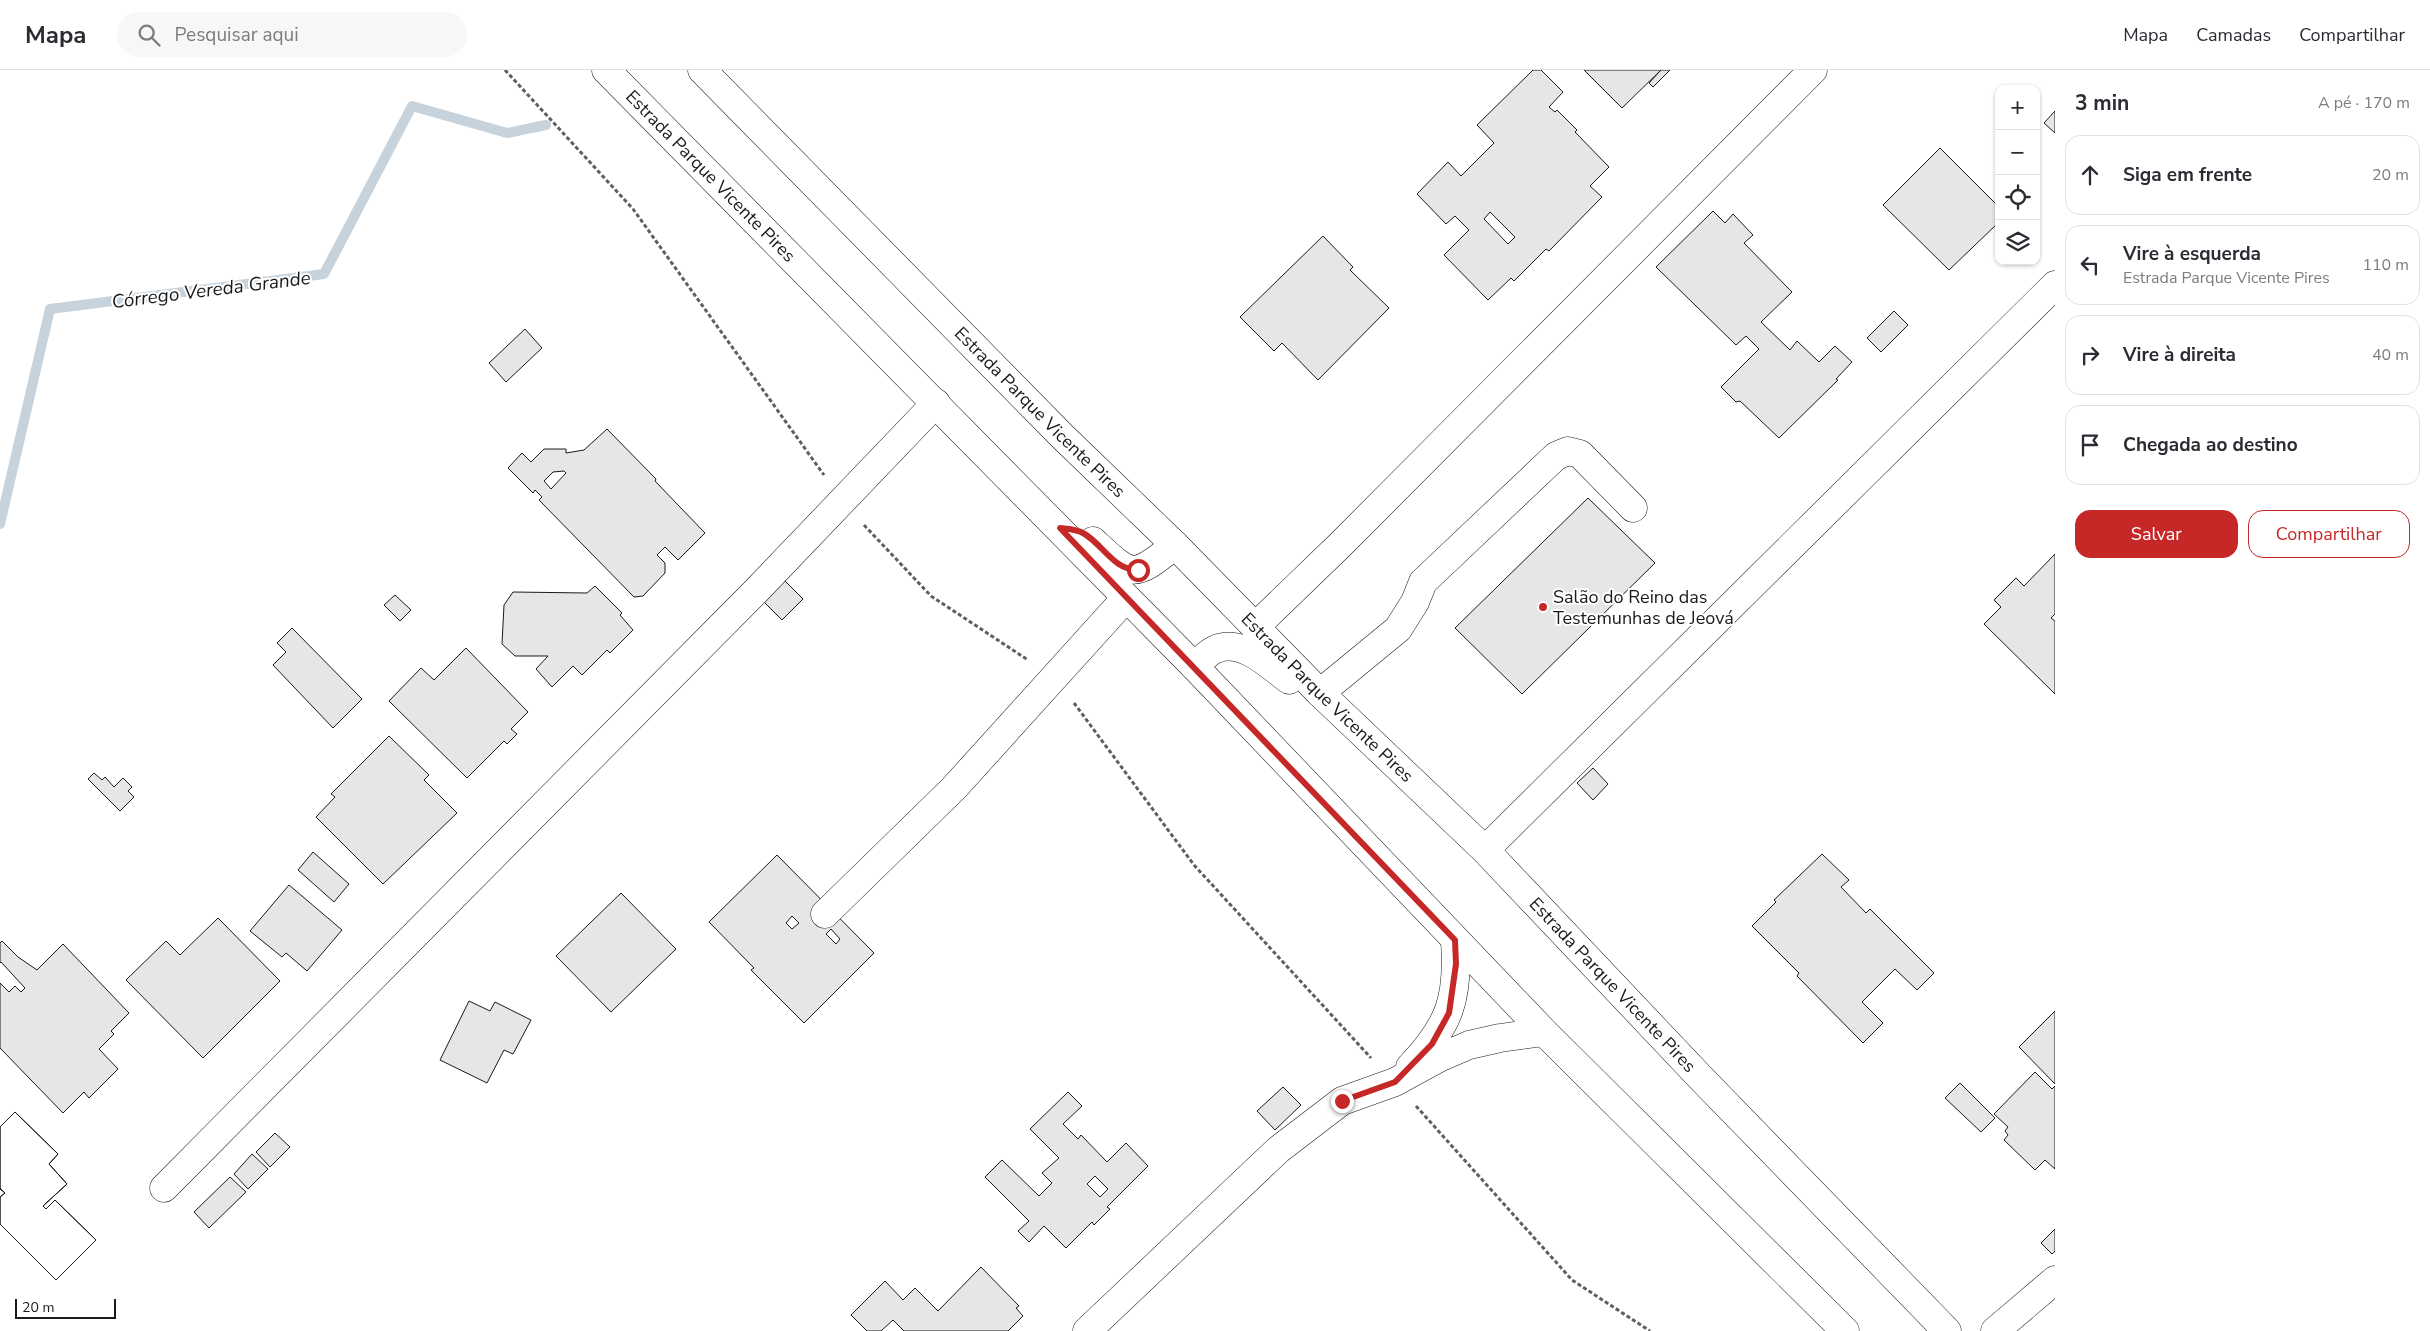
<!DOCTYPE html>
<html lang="pt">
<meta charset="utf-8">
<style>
body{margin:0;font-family:"Nunito Sans",sans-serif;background:#f7f7f7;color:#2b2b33}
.controls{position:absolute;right:15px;top:15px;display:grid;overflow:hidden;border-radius:10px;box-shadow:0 1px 4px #0004}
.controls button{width:45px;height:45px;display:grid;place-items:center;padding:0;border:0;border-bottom:1px solid #e1e1e2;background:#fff;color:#2b2b33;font:25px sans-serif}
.scale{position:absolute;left:15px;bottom:12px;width:101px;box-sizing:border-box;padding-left:5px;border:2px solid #1a1a1a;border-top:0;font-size:14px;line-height:18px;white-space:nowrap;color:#1a1a1a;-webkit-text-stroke:4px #fff;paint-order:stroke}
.stop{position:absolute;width:15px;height:15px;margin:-11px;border:4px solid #c62828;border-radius:50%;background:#fff}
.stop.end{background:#c62828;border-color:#fff;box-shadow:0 1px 5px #0008}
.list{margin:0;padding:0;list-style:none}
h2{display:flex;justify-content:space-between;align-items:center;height:65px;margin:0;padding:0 20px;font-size:21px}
h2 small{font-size:16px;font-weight:400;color:#7c7c81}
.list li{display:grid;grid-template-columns:32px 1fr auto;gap:15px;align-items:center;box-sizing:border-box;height:80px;margin:0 10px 10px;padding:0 10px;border:1px solid #e1e1e2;border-radius:15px}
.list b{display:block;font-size:19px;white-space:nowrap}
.list p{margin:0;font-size:16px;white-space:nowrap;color:#7c7c81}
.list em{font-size:16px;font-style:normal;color:#7c7c81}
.actions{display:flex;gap:10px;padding:15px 20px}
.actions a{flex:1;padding:11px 0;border:1px solid #c62828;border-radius:15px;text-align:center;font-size:18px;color:#c62828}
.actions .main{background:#c62828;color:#fff}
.icon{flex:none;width:28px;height:28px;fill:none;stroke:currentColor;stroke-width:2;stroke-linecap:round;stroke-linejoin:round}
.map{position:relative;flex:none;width:2055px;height:1261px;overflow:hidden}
header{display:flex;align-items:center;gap:30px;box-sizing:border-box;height:70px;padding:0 25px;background:#fff;border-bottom:1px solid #e1e1e2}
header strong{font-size:24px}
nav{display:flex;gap:28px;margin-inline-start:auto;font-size:18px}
.search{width:350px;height:45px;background:#f7f7f7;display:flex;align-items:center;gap:12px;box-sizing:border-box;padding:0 18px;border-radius:28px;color:#7c7c81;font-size:19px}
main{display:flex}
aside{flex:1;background:#fff}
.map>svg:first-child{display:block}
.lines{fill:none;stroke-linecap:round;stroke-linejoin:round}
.stream{stroke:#c6d2dc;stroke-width:10}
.building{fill:#e6e6e6;stroke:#1a1a1a;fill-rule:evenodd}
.minor-casing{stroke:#1a1a1a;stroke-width:29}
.major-casing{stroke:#1a1a1a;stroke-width:29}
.path{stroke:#5f5f5f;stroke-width:3;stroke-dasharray:4 2.5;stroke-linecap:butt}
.minor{stroke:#fff;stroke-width:28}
.major{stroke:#fff;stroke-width:28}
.route{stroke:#c62828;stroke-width:6}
.poi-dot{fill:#c62828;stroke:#fff;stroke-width:2}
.labels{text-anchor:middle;stroke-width:4;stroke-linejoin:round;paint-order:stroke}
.street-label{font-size:18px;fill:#1a1a1a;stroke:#fff}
.poi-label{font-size:18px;fill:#1a1a1a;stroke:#fff;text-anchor:start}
.water-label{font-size:19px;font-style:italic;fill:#1a1a1a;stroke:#fff}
</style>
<header>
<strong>Mapa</strong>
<div class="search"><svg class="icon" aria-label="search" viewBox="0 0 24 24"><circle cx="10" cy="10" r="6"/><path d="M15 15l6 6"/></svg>Pesquisar aqui</div>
<nav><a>Mapa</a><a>Camadas</a><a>Compartilhar</a></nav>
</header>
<main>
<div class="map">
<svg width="2055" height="1261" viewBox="0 0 2055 1261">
<rect width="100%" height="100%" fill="#fff"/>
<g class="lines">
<path class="stream" d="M0 454 50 239 324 204 412 36 507 63 546 55"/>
</g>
<path class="building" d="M1533 0H1541L1563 22 1549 37 1555 42 1557 40 1577 60 1575 62 1609 97 1590 116 1602 127 1549 181 1546 179 1514 211 1511 208 1488 230 1444 185 1469 160 1455 146 1446 154 1417 124 1448 92 1461 106 1494 73 1477 55ZM1490 142 1515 167 1508 174 1484 149Z
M1584 0H1661L1622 38Z
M1661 0H1670L1653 17 1649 13Z
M2055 41V63L2044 53Z
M1940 78 1999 137 1997 154 1949 200 1883 135Z
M1713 141 1725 153 1733 144 1753 165 1744 173 1792 222 1761 252 1790 280 1797 271 1819 292 1835 276 1852 292 1836 309 1838 310 1779 368 1740 331 1736 332 1721 317 1759 279 1746 266 1736 275 1656 197Z
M1323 166 1353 197 1350 200 1389 238 1318 310 1282 273 1274 281 1240 247Z
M1894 241 1908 255 1881 282 1867 268Z
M525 259 542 278 506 312 489 293Z
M607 359 656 409 655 411 705 463 678 490 665 477 657 485 665 493V503L643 526 634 527 539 430 542 427 535 420 533 423 508 398 522 383 531 392 544 379H566V383L584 380ZM564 401 566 403 551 419 544 411 553 402Z
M1588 428 1655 493 1522 624 1455 558Z
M2055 484V544L2051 548 2055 551V624L1984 554 2001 537 1994 530 2016 508 2024 516Z
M782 508 803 529 782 550 761 529Z
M595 516 622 543 620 545 633 560 610 583 607 580 582 605 573 596 552 617 536 599 548 586H515L502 574 504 535 513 522 587 523Z
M395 525 411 540 400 551 384 535Z
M292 558 362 629 333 658 273 595 286 582 277 573Z
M466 578 528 642 511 659 517 664 507 674 504 671 467 708 389 631 421 598 434 610Z
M389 666 429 705 424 710 457 743 383 814 316 747 335 727 331 724Z
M1593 698 1608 714 1593 730 1577 713Z
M94 703 102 710 105 707 114 717 123 708 132 717 128 721 134 727 120 741 88 709Z
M313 782 349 814 334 832 298 800Z
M1822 784 1849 810 1841 817 1866 843 1870 839 1934 903 1917 920 1895 899 1862 932 1883 953 1863 973 1797 906 1799 903 1752 856 1776 832 1774 830Z
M777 785 874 883 804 953 751 900 754 898 709 852ZM792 846 799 853 792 859 786 853ZM831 859 840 869 836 874 826 864Z
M289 815 342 860 307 901 286 883 282 887 250 861Z
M621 823 676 879 611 942 556 886Z
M218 848 280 911 203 988 126 910 166 871 180 885Z
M2 871 18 887 37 900 63 874 129 943 111 961 114 964 99 979 118 999 89 1028 84 1022 63 1043 0 978V913L9 922 15 916 21 922 25 918 1 892 0 893V873Z
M469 931 490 941 495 932 531 950 513 984 504 980 487 1013 440 990Z
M2055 941V1014L2019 977Z
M2035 1002 2052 1019 2055 1016V1099L2045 1090 2035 1100 2004 1070 2008 1065 2005 1061 2008 1057 1994 1044Z
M1960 1013 1995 1048 1981 1062 1945 1028Z
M1283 1017 1301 1035 1275 1060 1257 1041Z
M1068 1022 1082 1036 1063 1054 1078 1069 1081 1065 1107 1092 1126 1073 1148 1096 1107 1137 1110 1139 1094 1155 1092 1152 1066 1178 1044 1156 1029 1172 1018 1161 1029 1151 985 1107 1002 1090 1039 1126 1052 1113 1042 1103 1059 1088 1030 1059ZM1095 1106 1108 1119 1100 1127 1087 1114Z
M15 1042 58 1084 49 1094 67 1114 43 1136 46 1139 55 1130 96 1170 56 1210 0 1154V1127L5 1123 0 1119V1057Z
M15 1042 58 1084 49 1094 67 1114 43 1136 46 1139 55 1130 96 1170 56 1210 0 1154V1127L5 1123 0 1118V1057Z
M275 1063 290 1077 270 1097 256 1082Z
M252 1084 268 1099 248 1119 234 1104Z
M230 1107 246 1122 209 1158 194 1142Z
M2055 1159V1181L2052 1184 2041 1173Z
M981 1197 1019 1236 1016 1238 1023 1246 1008 1261H904L893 1250 881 1261H867L851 1245 885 1211 903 1230 915 1218 938 1241Z"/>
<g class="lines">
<g class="minor-casing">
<path id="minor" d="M1255 557 1340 475 1813 0
M1320 623 1398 559 1415 532 1423 512 1556 386 1568 381 1580 384 1633 438
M1485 780 2055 215
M825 844 954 718 1126 528
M1410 997C1450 955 1459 928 1455 871
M164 1118 757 520 936 333
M1087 1261 1278 1080 1342 1031 1395 1012 1439 988 1469 975 1500 968 1544 962
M1995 1261 2055 1210"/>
</g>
<g class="major-casing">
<g id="major">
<path id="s1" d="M606 0 1194 596 1544 962 1845 1261"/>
<path id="s2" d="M702 0 1062 366 1175 475 1320 623 1485 780 1699 1006 1947 1261"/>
<path d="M1093 471C1132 507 1132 510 1175 475"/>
<path d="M1194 596C1201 591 1208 582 1216 579 1242 568 1269 595 1289 610"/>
</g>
</g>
<path class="path" d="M505 0 633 139 824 405
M864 455 931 526 1028 590
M1074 633 1194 795 1371 988
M1416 1036 1572 1210 1650 1261"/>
<use href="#minor" class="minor"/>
<use href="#major" class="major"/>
</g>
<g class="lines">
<path class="route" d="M1138 500C1113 500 1103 474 1083 463 1076 459 1068 459 1060 458L1455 870 1456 894 1449 943 1432 974 1395 1012 1342 1031"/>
</g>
<circle class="poi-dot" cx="1543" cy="537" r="5"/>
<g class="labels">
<g class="street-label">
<text dy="6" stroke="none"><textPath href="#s1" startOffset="149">Estrada Parque Vicente Pires</textPath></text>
<text dy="6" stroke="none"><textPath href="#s2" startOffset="481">Estrada Parque Vicente Pires</textPath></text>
<text dy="6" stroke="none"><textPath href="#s2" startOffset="886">Estrada Parque Vicente Pires</textPath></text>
<text dy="6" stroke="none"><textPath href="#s2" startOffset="1291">Estrada Parque Vicente Pires</textPath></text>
</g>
<g class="poi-label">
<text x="1553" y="533">Salão do Reino das<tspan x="1553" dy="21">Testemunhas de Jeová</tspan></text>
</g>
<g class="water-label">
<text transform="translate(211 219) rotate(-7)" y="7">Córrego Vereda Grande</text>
</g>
</g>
</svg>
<div class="controls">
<button>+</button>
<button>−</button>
<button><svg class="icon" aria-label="locate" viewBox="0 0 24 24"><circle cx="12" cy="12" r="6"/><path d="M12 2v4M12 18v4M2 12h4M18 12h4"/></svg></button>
<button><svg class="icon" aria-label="layers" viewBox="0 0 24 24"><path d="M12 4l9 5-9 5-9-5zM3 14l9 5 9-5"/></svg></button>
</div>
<div class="scale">20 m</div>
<div class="stop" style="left:1138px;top:500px"></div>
<div class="stop end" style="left:1342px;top:1031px"></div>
</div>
<aside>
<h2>3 min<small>A pé · 170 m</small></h2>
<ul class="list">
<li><svg class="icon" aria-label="ahead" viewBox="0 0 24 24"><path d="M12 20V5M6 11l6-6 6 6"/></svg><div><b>Siga em frente</b></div><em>20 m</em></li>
<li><svg class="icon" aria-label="left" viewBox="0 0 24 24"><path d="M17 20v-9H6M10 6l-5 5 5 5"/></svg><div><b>Vire à esquerda</b><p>Estrada Parque Vicente Pires</p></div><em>110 m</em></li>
<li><svg class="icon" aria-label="right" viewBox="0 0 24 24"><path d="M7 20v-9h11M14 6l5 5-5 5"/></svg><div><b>Vire à direita</b></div><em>40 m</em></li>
<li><svg class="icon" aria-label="arrive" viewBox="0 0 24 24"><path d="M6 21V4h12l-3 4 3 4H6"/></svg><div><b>Chegada ao destino</b></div></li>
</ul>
<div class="actions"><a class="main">Salvar</a><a>Compartilhar</a></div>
</aside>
</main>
